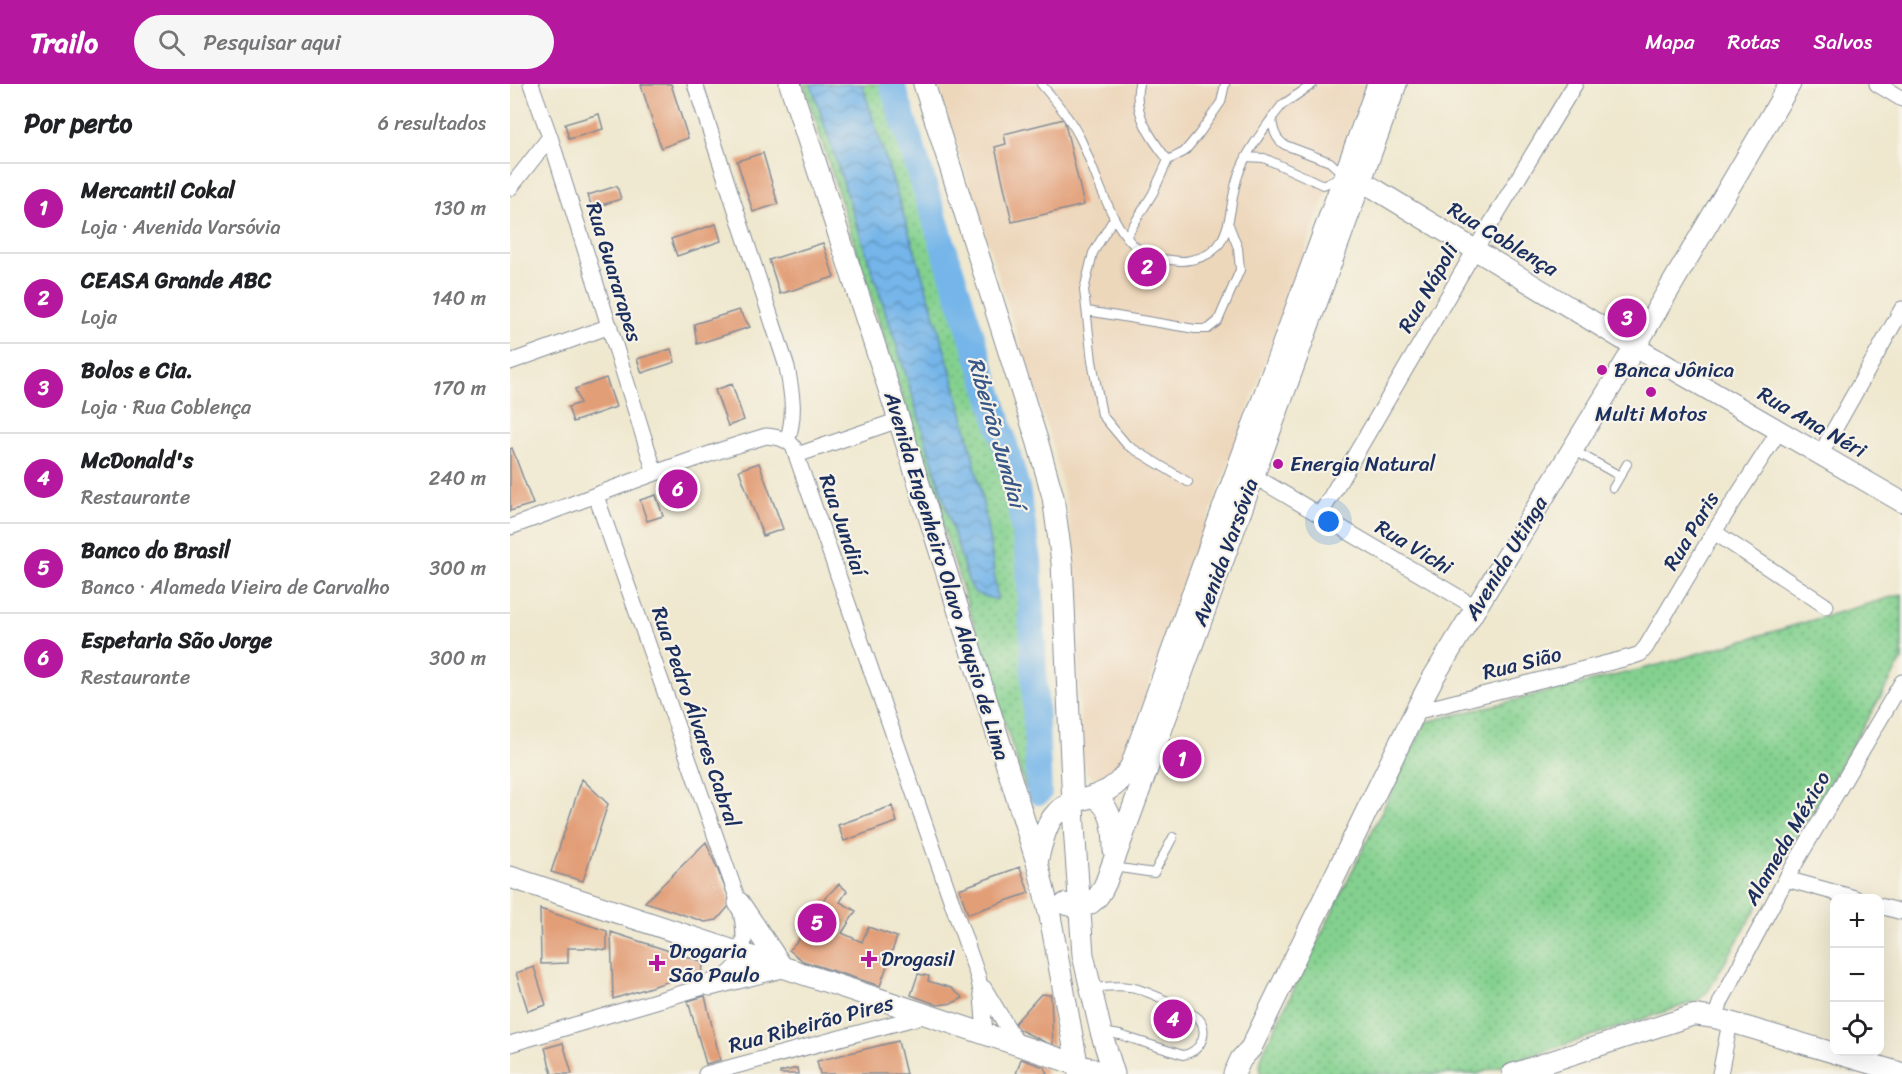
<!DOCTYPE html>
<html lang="pt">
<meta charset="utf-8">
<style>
body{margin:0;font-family:Sriracha,sans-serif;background:#f6f6f6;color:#202124}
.controls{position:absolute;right:18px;bottom:18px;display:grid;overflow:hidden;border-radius:12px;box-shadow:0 6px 24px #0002}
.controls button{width:54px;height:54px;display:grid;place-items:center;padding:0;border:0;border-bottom:2px solid #e0e0e0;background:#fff;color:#202124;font:30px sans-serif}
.you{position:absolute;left:819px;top:438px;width:21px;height:21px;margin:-15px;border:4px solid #fff;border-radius:50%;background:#1a73e8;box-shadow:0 0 0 9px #1a73e833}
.badge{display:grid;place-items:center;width:39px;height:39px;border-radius:50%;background:#b5179e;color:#fff;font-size:20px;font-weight:700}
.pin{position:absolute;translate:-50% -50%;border:3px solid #fff;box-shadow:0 2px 6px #0006}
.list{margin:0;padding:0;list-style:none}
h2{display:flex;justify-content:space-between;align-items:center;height:78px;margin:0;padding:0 24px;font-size:26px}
h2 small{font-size:20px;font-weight:400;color:#757577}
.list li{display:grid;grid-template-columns:39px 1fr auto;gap:18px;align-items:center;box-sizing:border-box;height:90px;padding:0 24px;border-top:2px solid #e0e0e0}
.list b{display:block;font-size:22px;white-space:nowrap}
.list p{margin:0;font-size:20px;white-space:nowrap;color:#757577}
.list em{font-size:20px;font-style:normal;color:#757577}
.icon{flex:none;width:33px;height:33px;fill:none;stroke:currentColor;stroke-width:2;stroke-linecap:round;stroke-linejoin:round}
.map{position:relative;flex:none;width:1392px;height:990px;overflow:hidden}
header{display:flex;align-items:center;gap:36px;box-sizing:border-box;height:84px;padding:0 30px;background:#b5179e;color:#fff}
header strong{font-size:28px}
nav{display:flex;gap:33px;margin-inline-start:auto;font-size:21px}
.search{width:420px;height:54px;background:#f6f6f6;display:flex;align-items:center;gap:15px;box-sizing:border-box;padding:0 21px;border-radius:33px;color:#757577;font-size:22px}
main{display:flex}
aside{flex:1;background:#fff}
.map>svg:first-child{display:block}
.built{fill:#edd7bb}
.park{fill:url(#park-dots);stroke:#508076;stroke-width:1.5}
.water{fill:url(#water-waves);stroke:#4872a4;stroke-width:1.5}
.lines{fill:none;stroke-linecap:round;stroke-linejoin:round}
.river{stroke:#75b5e9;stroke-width:26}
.building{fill:#e29e77}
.service-casing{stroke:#858c96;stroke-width:10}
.minor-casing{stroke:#858c96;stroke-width:17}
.tertiary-casing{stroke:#858c96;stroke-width:22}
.secondary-casing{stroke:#858c96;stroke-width:23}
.service{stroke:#fff;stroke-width:8}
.minor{stroke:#fff;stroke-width:15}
.tertiary{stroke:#fff;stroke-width:20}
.secondary{stroke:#fff;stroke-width:21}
.poi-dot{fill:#b5179e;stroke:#f7f3e8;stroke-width:2}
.labels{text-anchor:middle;stroke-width:4.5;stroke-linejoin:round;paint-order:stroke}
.street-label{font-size:21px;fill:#1b2f5e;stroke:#f7f3e8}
.poi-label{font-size:21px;fill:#1b2f5e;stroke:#f7f3e8;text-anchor:start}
.water-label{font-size:22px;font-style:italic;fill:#365788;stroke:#f7f3e8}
</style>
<header>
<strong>Trailo</strong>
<div class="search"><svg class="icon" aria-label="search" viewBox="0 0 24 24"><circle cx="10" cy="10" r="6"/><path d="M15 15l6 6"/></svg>Pesquisar aqui</div>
<nav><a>Mapa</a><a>Rotas</a><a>Salvos</a></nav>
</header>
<main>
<aside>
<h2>Por perto<small>6 resultados</small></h2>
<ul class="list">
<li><span class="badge">1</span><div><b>Mercantil Cokal</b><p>Loja · Avenida Varsóvia</p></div><em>130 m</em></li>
<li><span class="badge">2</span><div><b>CEASA Grande ABC</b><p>Loja</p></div><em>140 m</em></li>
<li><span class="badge">3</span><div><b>Bolos e Cia.</b><p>Loja · Rua Coblença</p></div><em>170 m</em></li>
<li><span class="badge">4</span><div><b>McDonald's</b><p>Restaurante</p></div><em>240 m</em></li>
<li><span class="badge">5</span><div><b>Banco do Brasil</b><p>Banco · Alameda Vieira de Carvalho</p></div><em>300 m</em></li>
<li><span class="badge">6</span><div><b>Espetaria São Jorge</b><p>Restaurante</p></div><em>300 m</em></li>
</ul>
</aside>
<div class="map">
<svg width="1392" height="990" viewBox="0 0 1392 990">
<defs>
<pattern id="park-dots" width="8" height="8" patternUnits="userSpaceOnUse" patternTransform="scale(1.5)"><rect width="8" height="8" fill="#84d18f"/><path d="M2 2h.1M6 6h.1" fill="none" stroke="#6baa78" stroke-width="1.8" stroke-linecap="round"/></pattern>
<pattern id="water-waves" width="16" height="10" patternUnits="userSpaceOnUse" patternTransform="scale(1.5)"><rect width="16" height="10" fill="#75b5e9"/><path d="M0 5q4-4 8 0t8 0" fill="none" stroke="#5f94c0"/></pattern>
</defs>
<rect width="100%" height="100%" fill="#f7f3e8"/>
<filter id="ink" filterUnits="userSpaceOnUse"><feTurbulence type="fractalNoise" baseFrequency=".0167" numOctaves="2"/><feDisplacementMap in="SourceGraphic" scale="12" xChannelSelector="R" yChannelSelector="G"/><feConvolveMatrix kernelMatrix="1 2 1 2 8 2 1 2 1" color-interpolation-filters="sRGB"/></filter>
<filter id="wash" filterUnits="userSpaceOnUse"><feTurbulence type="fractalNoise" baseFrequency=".008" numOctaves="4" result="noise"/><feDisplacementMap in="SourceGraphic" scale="24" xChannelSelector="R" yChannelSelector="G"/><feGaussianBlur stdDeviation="1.35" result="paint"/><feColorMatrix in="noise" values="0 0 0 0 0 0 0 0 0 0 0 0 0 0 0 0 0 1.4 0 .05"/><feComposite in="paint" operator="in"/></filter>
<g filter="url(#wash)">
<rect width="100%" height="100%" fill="#efe8cf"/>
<path class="built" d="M427 0H855L611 679 601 691 594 694 583 693 577 689 572 680 564 473 557 422 544 365Z"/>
<path class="park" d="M294 0H374L488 366 502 421 512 473 521 703 516 706Z
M1392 510V576L1198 907 1187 917 967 990H751L750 980 753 968 916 638 1152 580Z"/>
<path class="water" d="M301 0H352C382 96 414 191 441 288 462 363 480 438 487 516L465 509 458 496 395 287Z"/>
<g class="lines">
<path class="river" d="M382 0 483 319 507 404 519 477 529 708"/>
</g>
<g id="blocks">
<path class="building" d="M133 0H161L178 54 151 64 131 1Z
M89 30 93 45 59 55 55 40Z
M554 35 574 121 502 138 485 63 496 60 494 50Z
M253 69 268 120 243 128 227 77Z
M107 102 111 115 82 124 78 111Z
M206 140 211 157 167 172 161 155Z
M313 159 324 193 270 210 259 176Z
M229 226 240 243 187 260 184 240Z
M161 265 165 278 132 289 127 275Z
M96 294 106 323 63 338 58 323 70 319 65 305Z
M222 300 234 336 218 342 205 306Z
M2 364 23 420 0 427V365Z
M249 379 273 445 253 452 229 386Z
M146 411 153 432 137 437 130 416Z
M72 695 98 720 73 797 41 788Z
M382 722 387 738 334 757 328 741Z
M196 758 219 813V822L207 836 195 838 135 818Z
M510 783 519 809 458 830 449 805Z
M329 800 337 807 330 818 346 827 332 849 352 858 358 843 387 853 370 902 293 877 279 866 295 849 300 829Z
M30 825 97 847V866L78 864H58V879L31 880Z
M101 848 190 877 193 882 192 887 103 915Z
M24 883 36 921 18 927 6 889Z
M408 890 419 892 418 897 441 904 453 914 443 919 428 921 401 911Z
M531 910 541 911 543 962 506 944 505 939Z
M195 912 210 976 196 980 178 917Z
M388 957 396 990H310L307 977Z
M53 959 62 990H42L35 964Z
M511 975 534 983 537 990H506Z
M287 984 288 990H270V988Z"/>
</g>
</g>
<g filter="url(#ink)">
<use href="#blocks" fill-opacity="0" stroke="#858c96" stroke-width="1.5"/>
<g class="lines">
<g class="service-casing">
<path id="service" d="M531 0C546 17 561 35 571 56 586 88 602 148 631 167 640 173 651 175 661 176 668 177 673 178 680 176 692 174 703 170 710 159 723 138 720 112 729 89 736 69 750 51 762 34
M629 0C622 28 642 56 658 76
M736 73 754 74 813 101 835 92 820 78 775 61C765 55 763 45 762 34L772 21 803 0
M604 134 583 169 574 206 582 277 592 331 617 361 678 398
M616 153 643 109 658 76 674 68 689 50 711 18 715 0
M577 227 685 245H698L708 237 730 186 728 164 719 141
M1063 366 1110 392
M1103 404 1117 380
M603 783 644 789 663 753
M582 904C594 903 607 901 619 903 631 904 683 927 690 936 694 942 695 951 691 958 688 965 680 970 673 971L610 951 593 948"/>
</g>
<g class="minor-casing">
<path id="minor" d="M21 0 40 53 145 389
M185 0 277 283C282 309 286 331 277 357
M1367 0 1392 15
M0 104 40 53
M0 278 100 242
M287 371 389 336
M1310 371 1392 225
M737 388 967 524
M810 431 965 166 1065 0
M0 443C85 412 169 378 256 352 267 353 275 354 283 362L468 893 472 912 475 950
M1204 448 1316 522
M905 628 1121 573 1130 570 1136 563 1204 448 1269 347
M1276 795 1345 814
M1370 822 1392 828
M474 904 508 961
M1205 934 1211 917 1276 795 1392 598
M0 960 200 901C208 897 218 892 224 885 239 867 234 839 229 819L86 412
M196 990 416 931
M1210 990 1220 938"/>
</g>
<g class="tertiary-casing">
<path id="tertiary" d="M837 93 851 97 865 105 1125 263 1392 418
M1002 990 1184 931 1205 934 1220 938 1392 989"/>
</g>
<g class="secondary-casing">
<path id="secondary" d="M280 0 389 336 527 778 540 832 569 990
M414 0 527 356 543 413 552 478 564 742 573 871 591 948 604 990
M583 712C603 723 604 746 604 767
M527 778C531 763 534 745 543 733 555 717 573 717 589 710 603 705 614 694 621 682L720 405 868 0
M0 793 596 990
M555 820C578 827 588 817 596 798L886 0
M200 901 272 883 229 819
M724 990 731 975 741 964 905 628 923 594 1125 263 1280 0"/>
</g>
<use href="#service" class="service"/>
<use href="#minor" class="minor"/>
<use href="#tertiary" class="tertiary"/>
<use href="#secondary" class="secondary"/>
</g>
</g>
<g class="poi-dot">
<circle cx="1092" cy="286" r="6"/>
<circle cx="1141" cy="308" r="6"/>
<circle cx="768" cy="380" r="6"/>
<path d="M356 866h6v6h6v6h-6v6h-6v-6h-6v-6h6z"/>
<path d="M144 870h6v6h6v6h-6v6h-6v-6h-6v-6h6z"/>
</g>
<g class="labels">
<g class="street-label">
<text transform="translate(993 155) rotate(31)" y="7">Rua Coblença</text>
<text transform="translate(104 188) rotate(73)" y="7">Rua Guararapes</text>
<text transform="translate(918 204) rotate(-60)" y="7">Rua Nápoli</text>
<text transform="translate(1302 338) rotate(30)" y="7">Rua Ana Néri</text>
<text transform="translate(333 441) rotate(71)" y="7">Rua Jundiaí</text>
<text transform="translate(1181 447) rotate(-59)" y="7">Rua Paris</text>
<text transform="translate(904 463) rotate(31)" y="7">Rua Vichi</text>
<text transform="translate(715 468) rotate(-70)" y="7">Avenida Varsóvia</text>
<text transform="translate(996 474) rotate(-59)" y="7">Avenida Utinga</text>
<text transform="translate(437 492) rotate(73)" y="7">Avenida Engenheiro Olavo Alaysio de Lima</text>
<text transform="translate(1012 579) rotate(-14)" y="7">Rua Sião</text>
<text transform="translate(186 633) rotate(71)" y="7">Rua Pedro Álvares Cabral</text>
<text transform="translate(1277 754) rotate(-60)" y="7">Alameda México</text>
<text transform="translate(301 940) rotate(-15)" y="7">Rua Ribeirão Pires</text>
</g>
<g class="poi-label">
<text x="1104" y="293">Banca Jônica</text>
<text x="1141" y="337" text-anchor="middle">Multi Motos</text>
<text x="780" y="387">Energia Natural</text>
<text x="159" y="874">Drogaria<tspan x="159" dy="24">São Paulo</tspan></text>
<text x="371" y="882">Drogasil</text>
</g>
<g class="water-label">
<text transform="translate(487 348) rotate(74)" y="8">Ribeirão Jundiaí</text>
</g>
</g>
</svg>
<div class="controls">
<button>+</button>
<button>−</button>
<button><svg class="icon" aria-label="locate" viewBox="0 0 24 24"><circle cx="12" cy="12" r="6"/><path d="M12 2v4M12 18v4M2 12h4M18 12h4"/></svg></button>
</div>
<div class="you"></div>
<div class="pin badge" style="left:672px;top:675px">1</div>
<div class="pin badge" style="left:637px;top:183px">2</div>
<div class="pin badge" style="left:1117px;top:234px">3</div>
<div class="pin badge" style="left:663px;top:935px">4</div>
<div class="pin badge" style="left:307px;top:839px">5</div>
<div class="pin badge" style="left:168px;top:405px">6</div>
</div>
</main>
